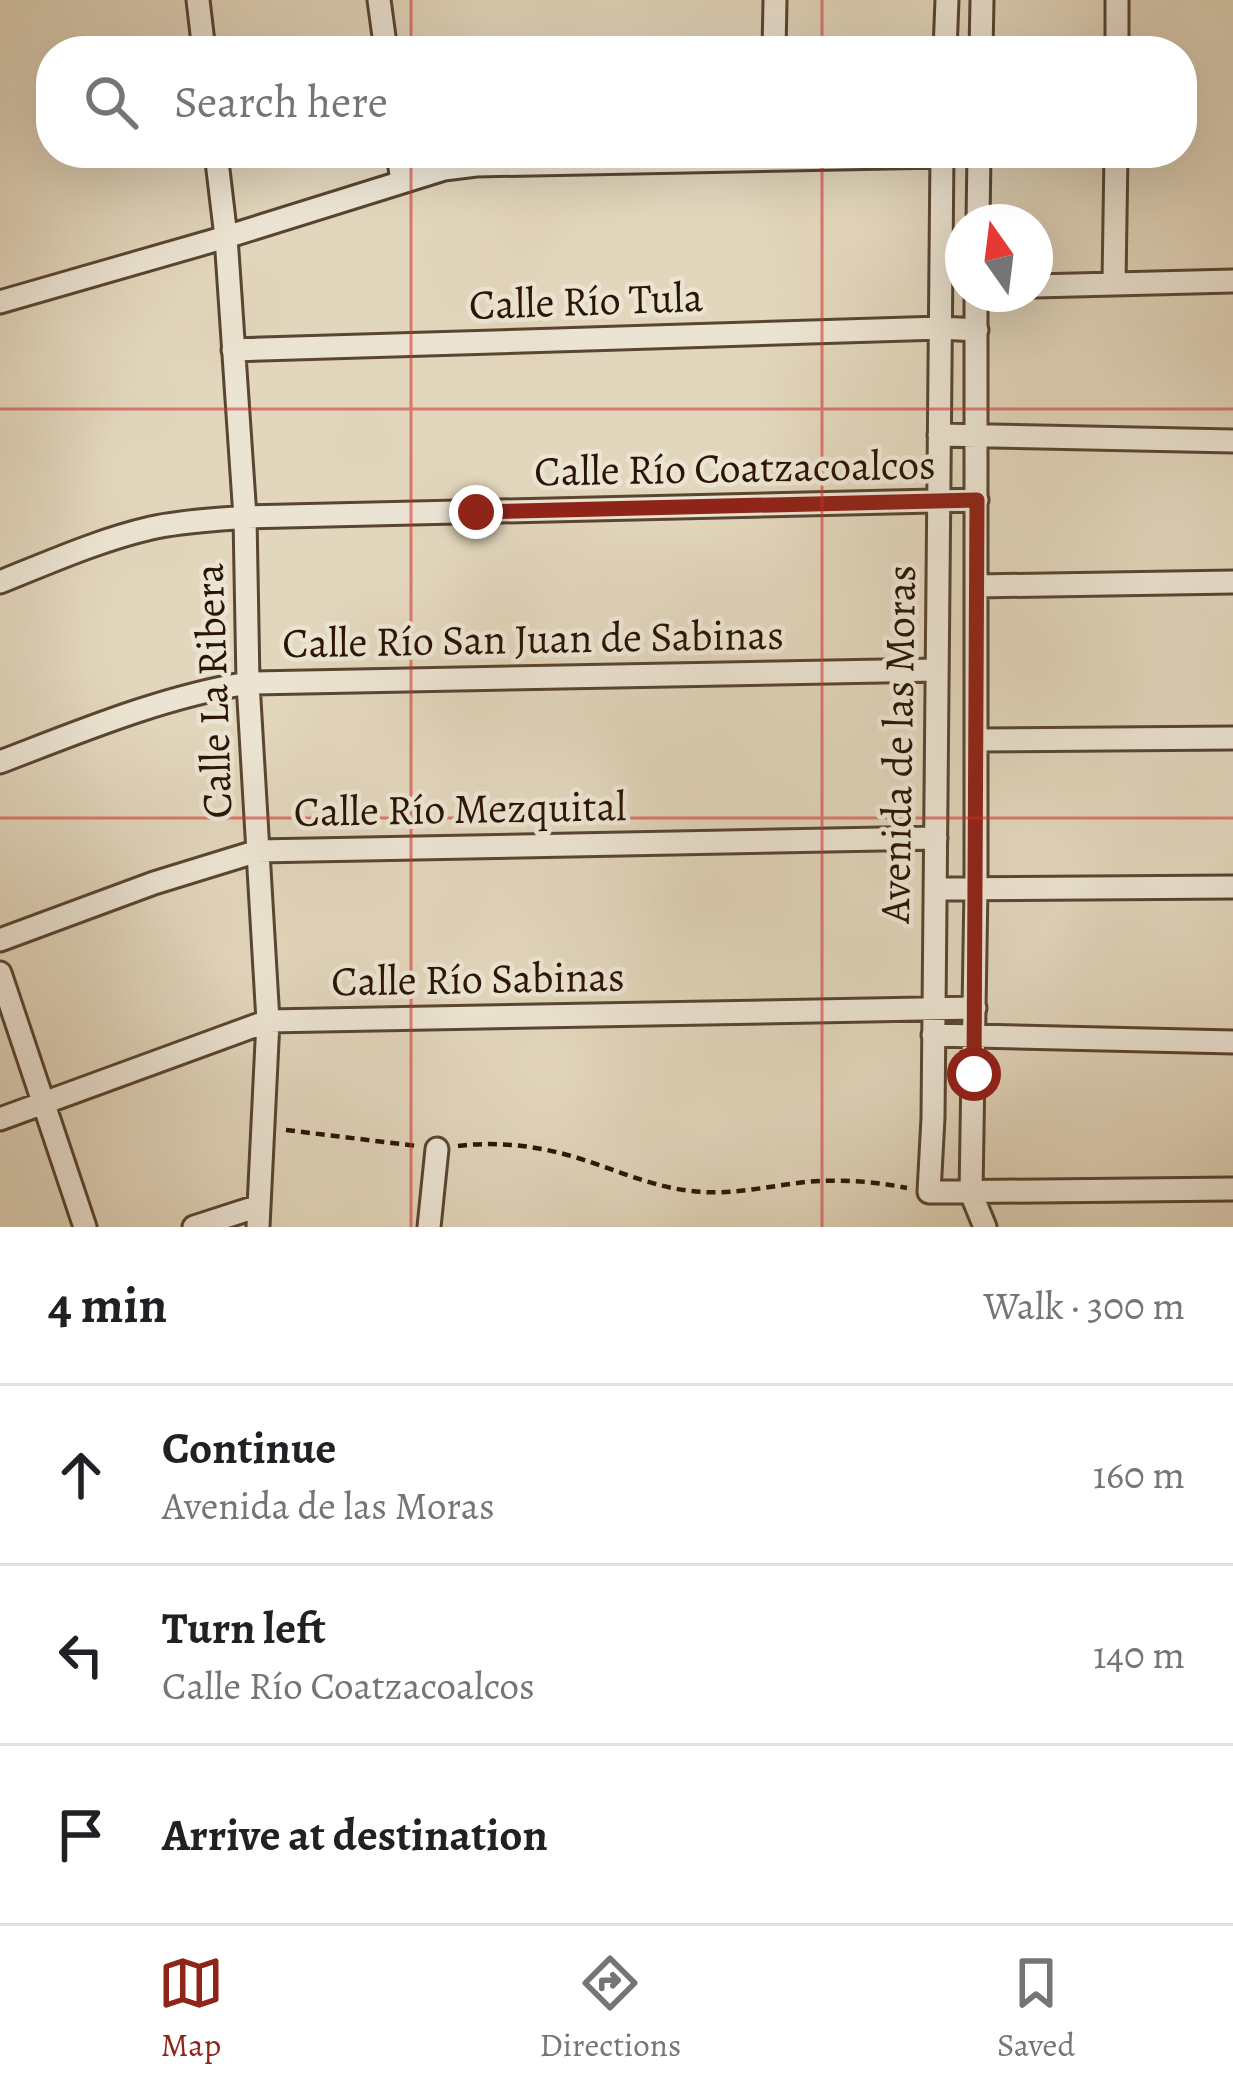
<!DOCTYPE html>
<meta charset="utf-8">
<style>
body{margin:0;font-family:Alegreya,serif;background:#f2f2f2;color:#202124}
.compass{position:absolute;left:945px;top:204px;width:108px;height:108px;border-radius:50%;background:#fff;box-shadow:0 12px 48px #0002;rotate:346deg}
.stop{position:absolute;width:36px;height:36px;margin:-27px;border:9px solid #8f2418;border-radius:50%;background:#fff}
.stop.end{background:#8f2418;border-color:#fff;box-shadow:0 3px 12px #0008}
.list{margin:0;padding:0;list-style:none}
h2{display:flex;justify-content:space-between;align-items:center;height:156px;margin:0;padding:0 48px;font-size:51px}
h2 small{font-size:39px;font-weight:400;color:#757577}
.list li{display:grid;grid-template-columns:78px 1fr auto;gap:36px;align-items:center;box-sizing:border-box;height:180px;padding:0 48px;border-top:3px solid #e0e0e0}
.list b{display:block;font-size:45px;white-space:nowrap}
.list p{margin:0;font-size:39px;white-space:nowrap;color:#757577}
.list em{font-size:39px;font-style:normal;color:#757577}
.icon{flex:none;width:66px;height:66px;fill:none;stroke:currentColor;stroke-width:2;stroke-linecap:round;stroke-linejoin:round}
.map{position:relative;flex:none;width:1233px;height:1227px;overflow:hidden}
.search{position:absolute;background:#fff;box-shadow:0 12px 48px #0002;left:36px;right:36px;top:36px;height:132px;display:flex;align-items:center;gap:30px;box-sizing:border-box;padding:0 42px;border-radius:48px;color:#757577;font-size:45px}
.sheet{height:696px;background:#fff}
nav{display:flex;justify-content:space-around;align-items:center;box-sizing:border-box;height:168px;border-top:3px solid #e0e0e0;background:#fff;font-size:33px;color:#757577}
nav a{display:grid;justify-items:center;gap:6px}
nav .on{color:#8f2418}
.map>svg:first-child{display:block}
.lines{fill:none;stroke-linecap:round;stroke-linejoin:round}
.minor-casing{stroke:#594530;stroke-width:27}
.path{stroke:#2b1502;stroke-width:4.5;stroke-dasharray:9 6;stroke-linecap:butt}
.minor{stroke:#ece4d3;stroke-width:21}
.route{stroke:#8f2418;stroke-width:15}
.grid{fill:none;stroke:#d62828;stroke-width:3;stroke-opacity:0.55}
.labels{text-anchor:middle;stroke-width:9;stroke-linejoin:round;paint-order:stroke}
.street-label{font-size:42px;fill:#2b1502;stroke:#ece4d3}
</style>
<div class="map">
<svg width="1233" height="1227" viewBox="0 0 1233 1227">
<rect width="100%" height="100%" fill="#e2d6bc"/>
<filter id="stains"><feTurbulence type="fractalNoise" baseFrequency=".00167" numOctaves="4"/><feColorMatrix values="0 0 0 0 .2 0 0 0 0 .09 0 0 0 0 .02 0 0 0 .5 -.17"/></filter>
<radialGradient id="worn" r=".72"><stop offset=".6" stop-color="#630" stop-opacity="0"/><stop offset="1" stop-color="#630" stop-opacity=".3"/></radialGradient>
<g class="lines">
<g class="minor-casing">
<path id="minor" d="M198 0 204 51
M379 0 386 51
M774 51 775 0
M945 51 947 0
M981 51 982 0
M1117 51V0
M216 153 226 237 245 517 248 683 268 1021 258 1227
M398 153 402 182
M942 153 933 1118 929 1192 1233 1189
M978 222 979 153
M1114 283 1116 153
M1035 286 1233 281
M976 294V887L971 1193 985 1227
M0 302 226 237 444 169 476 165 942 156
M233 350 941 328 977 330
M939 435 1233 441
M0 582C50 562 99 540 151 528 182 521 214 520 245 517L977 500
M977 586 1233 582
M976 740 1233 738
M0 762C81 731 162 697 248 683L937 670
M935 889 1233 887
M0 940 154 883 258 851 936 838
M0 973 85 1227
M933 1035 1233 1042
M0 1119 268 1021 975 1008
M194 1227 259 1206
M429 1227 437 1149"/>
</g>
<path class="path" d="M286 1130 417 1146
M458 1146C499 1141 539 1146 578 1158 619 1171 659 1190 703 1192 737 1194 771 1186 805 1182 839 1179 873 1181 907 1188"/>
<use href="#minor" class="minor"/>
</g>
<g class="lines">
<path class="route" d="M476 512 977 500 974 1074"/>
</g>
<path class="grid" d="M411 0V51M822 0V51M411 153V1227M822 153V1227M0 409H1233M0 818H1233"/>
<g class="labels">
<g class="street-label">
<text transform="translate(586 300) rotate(-2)" y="15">Calle Río Tula</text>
<text transform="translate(735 467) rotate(-1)" y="15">Calle Río Coatzacoalcos</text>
<text transform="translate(533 638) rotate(-1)" y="15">Calle Río San Juan de Sabinas</text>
<text transform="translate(212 691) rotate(-92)" y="15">Calle La Ribera</text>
<text transform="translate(897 744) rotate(-89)" y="15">Avenida de las Moras</text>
<text transform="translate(460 808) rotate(-1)" y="15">Calle Río Mezquital</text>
<text transform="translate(478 978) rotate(-1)" y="15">Calle Río Sabinas</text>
</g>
</g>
<rect width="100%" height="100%" filter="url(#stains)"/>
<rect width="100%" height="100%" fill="url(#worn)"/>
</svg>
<svg class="compass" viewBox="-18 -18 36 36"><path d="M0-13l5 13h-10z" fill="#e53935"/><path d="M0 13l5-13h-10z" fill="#757577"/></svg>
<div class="stop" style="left:974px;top:1074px"></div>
<div class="stop end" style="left:476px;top:512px"></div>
<div class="search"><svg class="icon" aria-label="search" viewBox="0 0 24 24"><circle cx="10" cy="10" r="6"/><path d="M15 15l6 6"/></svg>Search here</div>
</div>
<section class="sheet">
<h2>4 min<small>Walk · 300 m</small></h2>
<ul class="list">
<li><svg class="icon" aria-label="ahead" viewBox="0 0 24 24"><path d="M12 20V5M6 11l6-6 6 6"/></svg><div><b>Continue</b><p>Avenida de las Moras</p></div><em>160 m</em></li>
<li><svg class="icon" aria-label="left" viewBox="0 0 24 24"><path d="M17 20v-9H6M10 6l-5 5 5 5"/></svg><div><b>Turn left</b><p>Calle Río Coatzacoalcos</p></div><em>140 m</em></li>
<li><svg class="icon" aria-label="arrive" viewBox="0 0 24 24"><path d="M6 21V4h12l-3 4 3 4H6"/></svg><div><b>Arrive at destination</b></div></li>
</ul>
</section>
<nav>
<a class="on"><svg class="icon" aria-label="map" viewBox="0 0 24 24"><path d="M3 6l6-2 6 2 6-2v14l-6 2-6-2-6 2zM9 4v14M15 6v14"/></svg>Map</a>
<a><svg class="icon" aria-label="directions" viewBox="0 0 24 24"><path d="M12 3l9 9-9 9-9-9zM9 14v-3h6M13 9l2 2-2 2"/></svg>Directions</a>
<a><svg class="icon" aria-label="saved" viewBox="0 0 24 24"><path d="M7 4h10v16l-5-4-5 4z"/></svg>Saved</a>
</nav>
